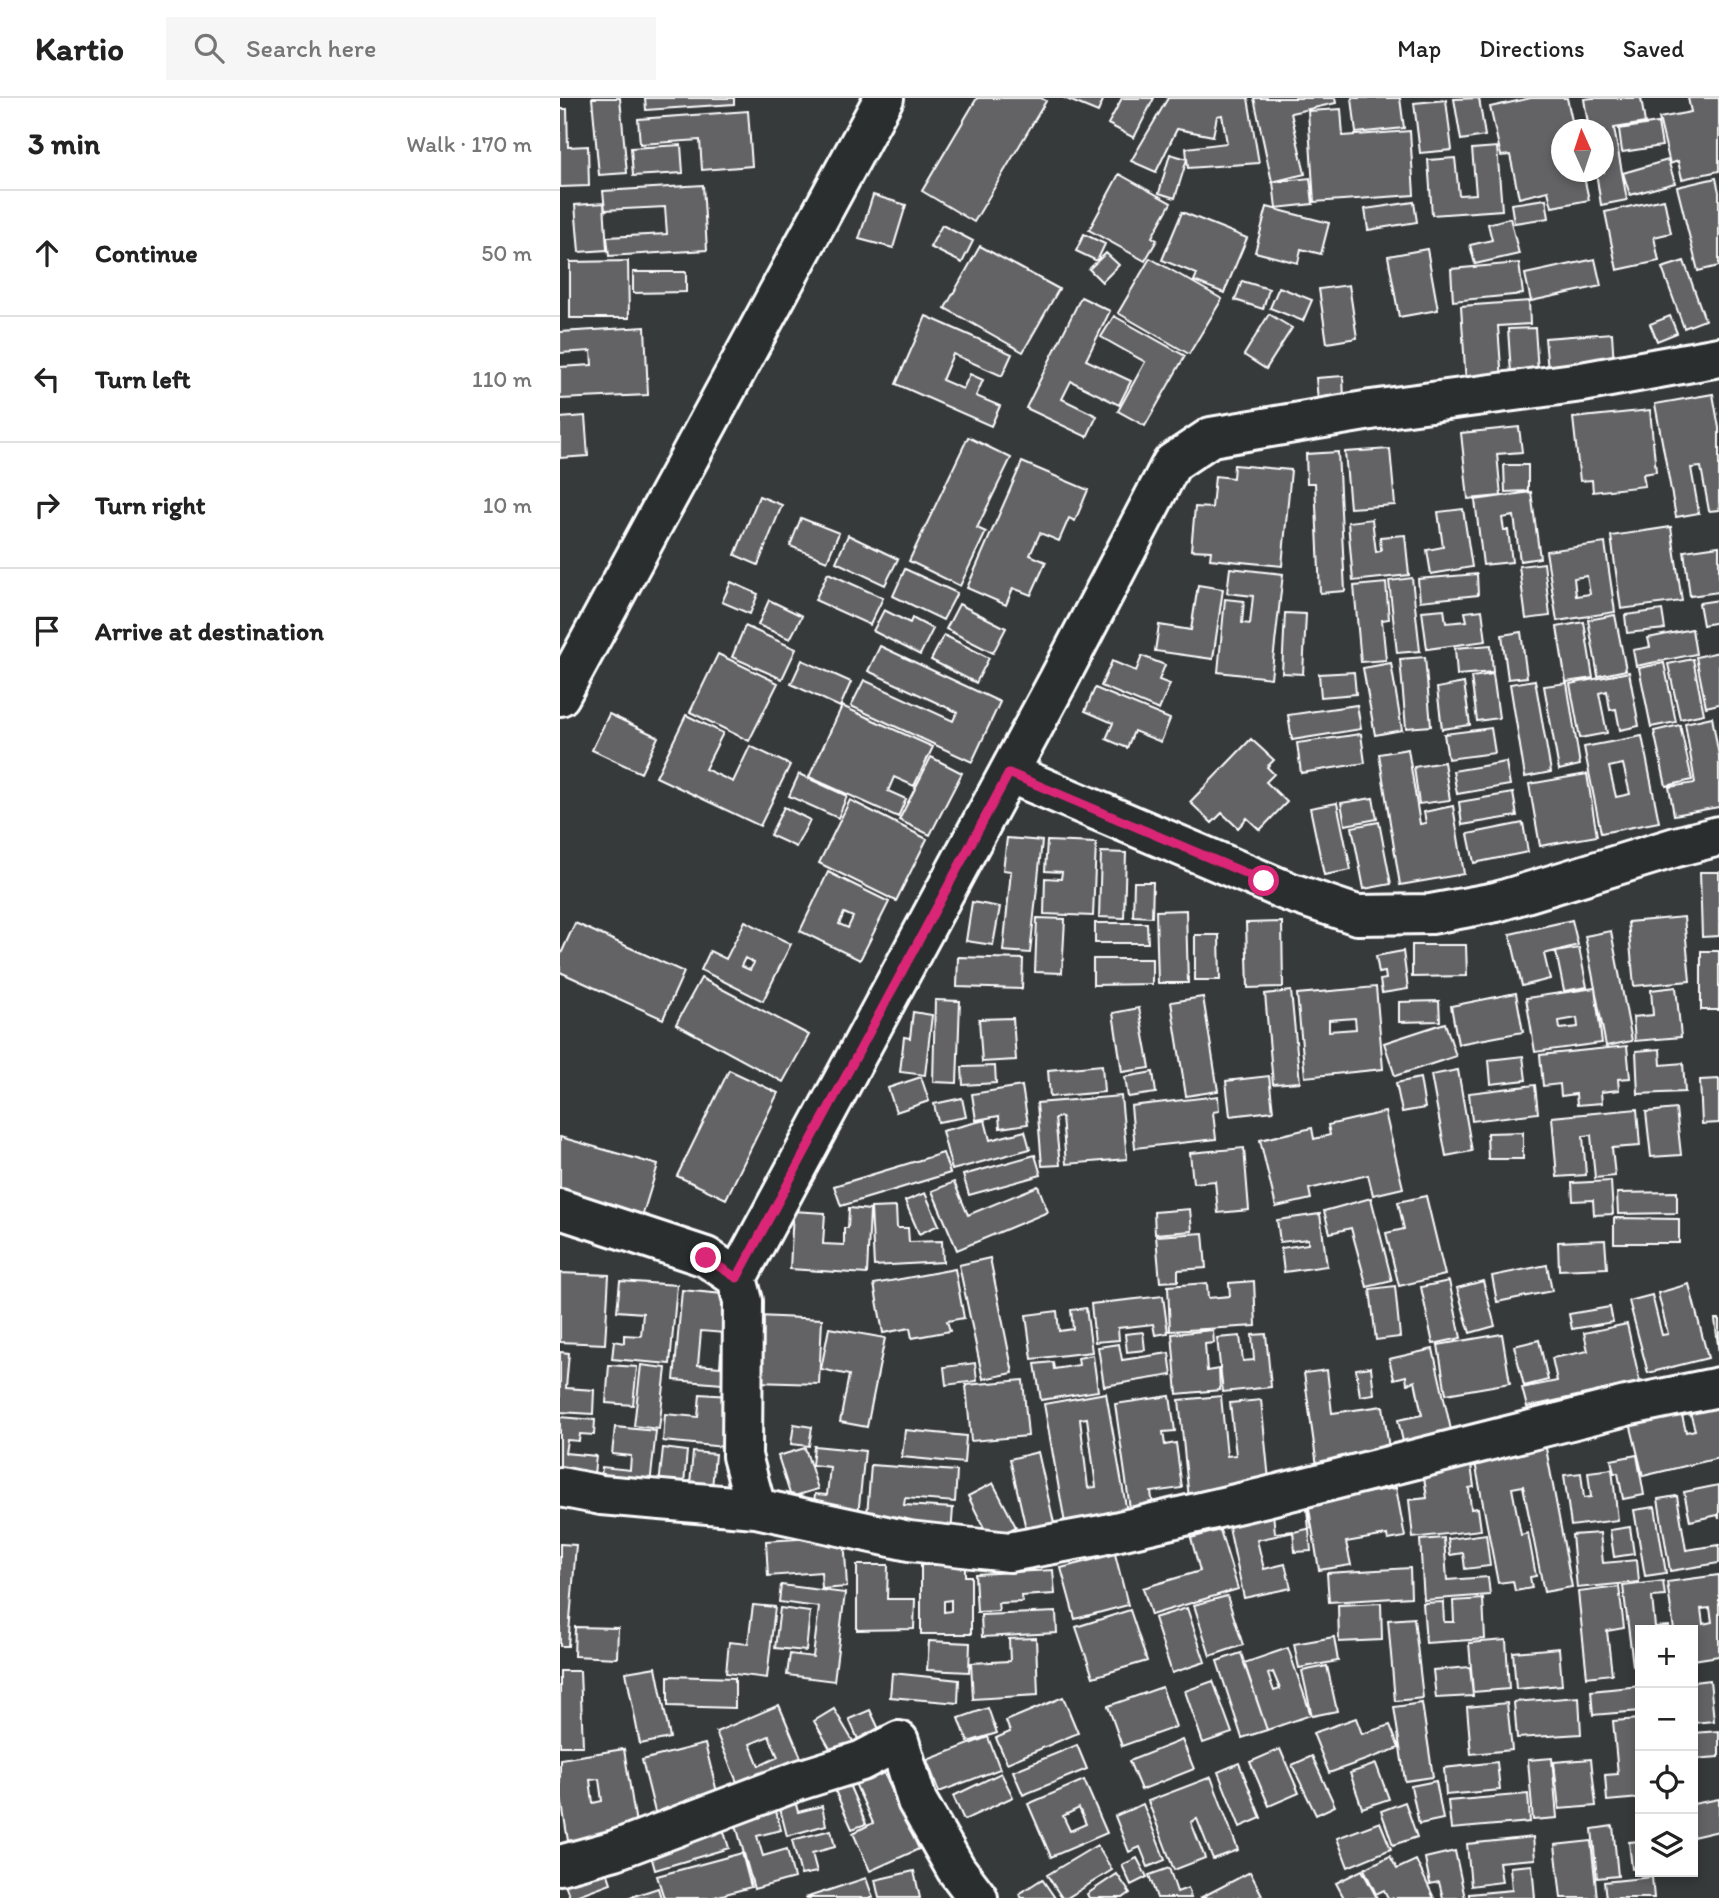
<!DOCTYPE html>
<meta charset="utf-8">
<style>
body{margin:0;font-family:Itim,sans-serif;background:#f6f6f6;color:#222}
.controls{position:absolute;right:21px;bottom:21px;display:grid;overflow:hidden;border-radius:0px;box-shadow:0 4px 10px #0003}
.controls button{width:63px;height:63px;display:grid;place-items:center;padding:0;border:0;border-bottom:2px solid #e0e0e0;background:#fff;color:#222;font:35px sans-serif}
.compass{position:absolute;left:991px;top:21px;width:63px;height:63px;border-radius:50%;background:#fff;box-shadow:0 4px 10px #0003;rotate:357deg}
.stop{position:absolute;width:21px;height:21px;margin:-16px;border:5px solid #db2777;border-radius:50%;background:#fff}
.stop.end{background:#db2777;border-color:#fff;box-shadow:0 2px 7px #0008}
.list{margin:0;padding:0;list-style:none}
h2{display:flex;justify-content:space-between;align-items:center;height:91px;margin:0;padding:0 28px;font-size:30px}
h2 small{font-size:23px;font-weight:400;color:#767676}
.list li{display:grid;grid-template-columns:46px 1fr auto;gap:21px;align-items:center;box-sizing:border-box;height:126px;padding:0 28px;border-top:2px solid #e0e0e0}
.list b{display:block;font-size:26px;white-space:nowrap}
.list em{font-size:23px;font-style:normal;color:#767676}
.icon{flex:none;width:38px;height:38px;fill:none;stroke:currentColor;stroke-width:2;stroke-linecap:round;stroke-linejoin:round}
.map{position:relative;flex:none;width:1159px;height:1800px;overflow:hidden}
header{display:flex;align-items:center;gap:42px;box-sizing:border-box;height:98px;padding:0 35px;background:#fff;border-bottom:2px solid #e0e0e0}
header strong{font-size:33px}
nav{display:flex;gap:38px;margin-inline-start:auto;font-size:24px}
.search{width:490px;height:63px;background:#f6f6f6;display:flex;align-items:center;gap:18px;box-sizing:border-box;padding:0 24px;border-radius:0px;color:#767676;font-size:26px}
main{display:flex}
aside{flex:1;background:#fff}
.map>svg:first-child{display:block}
.building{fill:#636465;stroke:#fff;stroke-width:2;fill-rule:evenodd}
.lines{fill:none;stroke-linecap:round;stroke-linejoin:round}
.minor-casing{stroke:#fff;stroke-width:44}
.minor{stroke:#2a2d2e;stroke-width:38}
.route{stroke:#db2777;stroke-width:9}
</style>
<header>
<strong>Kartio</strong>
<div class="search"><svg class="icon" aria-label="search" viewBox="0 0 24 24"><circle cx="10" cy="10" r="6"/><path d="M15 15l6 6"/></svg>Search here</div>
<nav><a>Map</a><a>Directions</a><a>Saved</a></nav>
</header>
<main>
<aside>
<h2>3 min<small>Walk · 170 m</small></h2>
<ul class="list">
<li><svg class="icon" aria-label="ahead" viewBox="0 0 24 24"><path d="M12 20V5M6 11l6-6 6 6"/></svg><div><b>Continue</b></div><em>50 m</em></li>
<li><svg class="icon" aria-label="left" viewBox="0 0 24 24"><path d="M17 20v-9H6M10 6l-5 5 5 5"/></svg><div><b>Turn left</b></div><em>110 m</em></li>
<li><svg class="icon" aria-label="right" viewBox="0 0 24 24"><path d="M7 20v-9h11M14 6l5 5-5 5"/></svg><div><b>Turn right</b></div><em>10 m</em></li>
<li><svg class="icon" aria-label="arrive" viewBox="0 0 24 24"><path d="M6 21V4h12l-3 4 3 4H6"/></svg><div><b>Arrive at destination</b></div></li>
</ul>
</aside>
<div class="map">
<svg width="1159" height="1800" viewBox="0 0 1159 1800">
<rect width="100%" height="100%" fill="#373a3b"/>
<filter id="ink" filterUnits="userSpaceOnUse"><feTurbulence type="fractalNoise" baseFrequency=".0143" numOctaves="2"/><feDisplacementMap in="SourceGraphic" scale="14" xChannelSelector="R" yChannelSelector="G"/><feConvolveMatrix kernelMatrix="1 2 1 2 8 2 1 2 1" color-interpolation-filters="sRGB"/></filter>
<g filter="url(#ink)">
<path class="building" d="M32 0H60L67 75 39 77Z
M85 0H174V6L86 12Z
M417 0H481L486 3 414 124 362 93Z
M504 0H544L538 14Z
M562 0H594L574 40 548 26Z
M608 0H688L699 65 628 70 626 50 667 45 662 17 657 18 653 38 617 31 596 74 571 63Z
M694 0H775L776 5 731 15 745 76 712 84Z
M792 0H840L844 30 796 35Z
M919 0 925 38 901 42 894 1Z
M971 0H1007L1014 32H1002V74H1023L1029 102 992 109 988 93 959 100 950 57 941 58 930 9Z
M1032 0H1081L1085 25 1054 30 1067 102 1041 107 1036 74H1044V32H1029L1024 1Z
M1128 0H1159V73L1122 81 1118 63 1110 66 1099 20 1131 14Z
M886 2 892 52 860 55 854 5Z
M0 11H7L8 49 28 48 29 88 0 89Z
M781 11 783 38 850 33 854 97 754 104 748 13Z
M188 13 192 68 142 72 140 42 80 46 78 21Z
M1098 25 1102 48 1062 54 1059 31Z
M121 47 123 75 73 78 71 50Z
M937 49 942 112 872 117 868 62 895 60 899 97 916 96 912 51Z
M610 56 627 61 615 100 599 95Z
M1108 62 1115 85 1070 97 1063 75Z
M559 76 611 105 592 139 597 142 585 163 529 132Z
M750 80 753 106 716 110 713 84Z
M1156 80 1159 94V168L1138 173 1117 89Z
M143 87 147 152 49 158 47 139 107 136 105 109 45 112 43 93Z
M313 97 346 107 333 150 299 141Z
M986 101 989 120 954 125 951 106Z
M1104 101 1111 135 1094 139 1099 163 1057 172 1045 114Z
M854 104 857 124 808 132 805 111Z
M44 105 47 152 19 154 15 107Z
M707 109 769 125 761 156 741 151 738 165 695 154Z
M622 114 687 140 664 195 634 183 637 176 602 162Z
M950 120 959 156 915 166 910 147 932 142 928 126Z
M382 127 413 143 402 165 370 149Z
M524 136 545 146 537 163 516 153Z
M420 148 499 191 463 254 385 210Z
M867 151 878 212 839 219 828 158Z
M546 155 559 167 542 184 529 171Z
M590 160 662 201 629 256 558 215Z
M1035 161 1041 188 971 203 965 176Z
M68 163 69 220H10V164Z
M1124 163 1145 222 1124 230 1102 170Z
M959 165 963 196 893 203 891 171Z
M73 174H126V194L73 195Z
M682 183 709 191 703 211 675 202Z
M789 187 797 240 767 245 759 191Z
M719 189 752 202 743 223 710 210Z
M521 199 550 213 526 262 571 283 559 307 511 283 502 301 537 318 527 339 466 310Z
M969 203 970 226 938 228 942 283 906 286 901 208Z
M709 216 732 230 706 271 684 257Z
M366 218 452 256 442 278 393 256 382 282 403 291 410 276 423 282 416 298 440 308 431 328 336 286Z
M554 218 625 258 585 328 558 313 585 264 541 239Z
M1110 218 1117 235 1097 243 1090 226Z
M85 229 88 297 0 301V269L32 267 31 253 0 255V234Z
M975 230 978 274 951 275 948 231Z
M1052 235 1054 268 988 273 985 240Z
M783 278 784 302 758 303 756 280Z
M1153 296 1159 330V412L1149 413 1141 369 1131 370 1139 415 1116 419 1095 306Z
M1090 312 1096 374 1083 376 1085 388 1033 394 1032 382 1020 383 1013 320Z
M25 318 28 358 0 360V320Z
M959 329 962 354 937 356 941 398 908 401 901 335Z
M408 339 451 360 417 430 426 434 400 488 349 463Z
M830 351 835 407 790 410 785 354Z
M778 354 785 493 760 495 755 385H747L746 356Z
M462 364 528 392 515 423 509 420 499 443 480 435 470 457 486 464 471 497 453 490 446 507 407 490Z
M674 367 731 372 722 468 650 461 651 453 631 452 635 409 652 410 655 378 673 380Z
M944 367H968V393L945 394Z
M971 394 980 460 960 463 954 418 942 420 944 432H948L952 464 923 467 915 402Z
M199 398 222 407 198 467 175 457Z
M903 411 912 469 871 476 867 452 883 449 878 414Z
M241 420 279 435 267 463 230 448Z
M812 421 816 454 821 453 820 439 845 437 849 477 793 483 788 424Z
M1111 429 1122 503 1061 511 1051 438Z
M288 437 338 461 325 487 276 464Z
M1045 445 1055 514 997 523 986 453ZM1027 478 1030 496 1016 498 1014 480Z
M1159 448V494L1130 498 1124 453Z
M984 465 990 518 966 521 959 468Z
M670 470 723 476 711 580 658 574 665 501 684 503 682 525 690 526 693 498 667 495Z
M345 471 397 495 383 522 333 498Z
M268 475 323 500 310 527 255 502Z
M917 476 918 497 860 503 858 481Z
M852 480 860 553 837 555 829 483Z
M171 484 198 496 190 516 162 504Z
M826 485 829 521 822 522 826 562 801 564 794 488Z
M638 487 663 491 653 561 595 553 599 527 631 532Z
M209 502 242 518 230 541 198 527Z
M1159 502V524L1143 527 1139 505Z
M399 506 446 530 433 555 386 531Z
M884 511 886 525 907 523 905 514 922 512 926 543 867 551 862 513Z
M324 512 350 525 352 520 373 531 360 557 313 533Z
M1102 512 1105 531 1067 535 1065 517Z
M725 515 746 516 743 576 722 575Z
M1055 517 1066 572 1038 578 1028 522Z
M1024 524 1033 580 1006 584 997 529Z
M185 528 236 551 222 581 172 559Z
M1132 531 1136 556 1076 568 1073 552 1090 549 1088 540Z
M961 534 967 579 948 581 942 537Z
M384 537 429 560 416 585 371 562Z
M931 547 933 574 897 577 895 550Z
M320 548 440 604 412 664 291 608 304 582 393 623 397 614 308 573Z
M1159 554V606L1146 609 1136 559Z
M158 556 218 585 189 643 130 614Z
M582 558 605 567 599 582 610 586 599 612 541 588 552 563 576 573Z
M865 559 871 628 846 630 840 561Z
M1133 561 1144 616 1120 621 1108 566Z
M242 562 291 584 280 609 231 586Z
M831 565 842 632 815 637 803 570Z
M1104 565 1116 624 1091 629 1079 570Z
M794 574 796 596 761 599 759 576Z
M1069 574 1079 628 1060 632 1056 611 1050 612 1047 593 1039 595 1047 635 1020 640 1010 586Z
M933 576 939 620 917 623 911 579Z
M975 582 991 674 965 679 950 586Z
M904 585 910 627 882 631 877 590Z
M1007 585 1020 667 999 672 984 588Z
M535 590 610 621 601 644 574 633 567 650 546 641 553 625 525 613Z
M797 607 801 631 732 642 728 617Z
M282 608 373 649 354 688 334 679 328 693 346 701 338 719 249 679Z
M49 616 98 639 81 675 32 652Z
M126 617 163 635 145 671 173 684 190 648 230 667 200 728 96 679Z
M1152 619 1159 658V709L1114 717 1109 689 1135 685 1125 625Z
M1120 627 1132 682 1106 688 1094 633Z
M931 630 935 655 888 661 884 636Z
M801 636 805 665 741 675 737 645Z
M1082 638 1099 724 1041 735 1024 649ZM1063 666 1070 696 1056 699 1049 669Z
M691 641 714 662 707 669 714 676 706 684 727 704 700 732 687 720 678 730 662 715 652 725 630 704Z
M848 651 860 726 866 725 864 714 893 708 904 776 840 787 819 656Z
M371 659 402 675 370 737 339 722Z
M884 664 890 702 859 706 854 669Z
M946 664 950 687 897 696 893 673Z
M239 676 287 698 278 720 229 698Z
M1027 676 1037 738 980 748 969 686Z
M953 695 957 718 902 727 899 704Z
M813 700 817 721 785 727 781 705Z
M290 702 367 741 336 803 259 765Z
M777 705 791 772 764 777 750 710Z
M224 709 250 722 236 749 210 737Z
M819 724 831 786 804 791 792 729Z
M963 725 968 754 914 765 908 736Z
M447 740 482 743 470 855 443 853 451 773 443 772Z
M487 743 536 745 533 818 484 816 485 780 501 781 502 774 485 773Z
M541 754 566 755 564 820 539 819Z
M268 774 329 804 300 862 240 833ZM284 815 293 819 288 830 279 826Z
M1140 774H1159V838L1142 839Z
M574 784H593L592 819 573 818Z
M412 804 440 809 433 847 406 843Z
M626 812 628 885H598L596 813Z
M1124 819 1130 883 1074 888 1068 824Z
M477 820 505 821 502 875 475 874Z
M1012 822 1018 847 984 856 990 881 962 888 950 836Z
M185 823 231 846 203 903 141 872 150 853 166 861ZM185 860 194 865 190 872 181 868Z
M722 824 723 889 688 890 686 825Z
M15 825 124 874 103 921 0 874V858Z
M535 825H587L588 845H535Z
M1051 833 1072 943 1046 948 1025 838Z
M635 837H659L660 882H635Z
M852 847H906L907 878 852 879Z
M1019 850 1027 889 1004 893 996 854Z
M843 853 848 891 822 895 820 882 826 881 825 874 819 875 816 858Z
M1141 853H1159V912H1141Z
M398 859 463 861 462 891 397 889Z
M533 861H592V886L533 887Z
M141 880 249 937 223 984 116 926Z
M816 889 823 971 745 979 737 896ZM795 920 796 931 769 933V922Z
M1116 889 1121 939 1075 943 1073 919 1093 917 1091 892Z
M1035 890 1042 945 975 954 966 900ZM1017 920 1018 929 1000 931 999 923Z
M731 893 740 984 713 986 705 896Z
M956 895 963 934 898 946 891 908Z
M643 899 658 993 626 998 611 904Z
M375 902 400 903 397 985 373 984Z
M879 903 880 923 839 924V904Z
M579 910 590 970 562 974 553 915Z
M353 914 372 917 365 977 340 974 344 939 350 940Z
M453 920 456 962 422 964 419 921Z
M885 925 896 958 835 978 824 945Z
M1067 948 1070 980 1058 981 1059 992 1041 994 1042 1005 1017 1007 1016 996 1001 998 1000 986 983 988 980 957Z
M1100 951 1101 967 1123 965 1125 994 1078 996 1076 953Z
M963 958 966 982 931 986 929 962Z
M542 967 544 994 490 999 488 972Z
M435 968 436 985 403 987 402 969Z
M169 972 218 995 166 1101 117 1078Z
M898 972 912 1053 886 1058 871 977Z
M593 974 596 995 568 999 565 979Z
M709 978 713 1013 670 1018 666 983Z
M361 979 369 1003 336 1014 328 990Z
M860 980 865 1010 842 1014 836 985Z
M1159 981V1025L1142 1026 1140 982Z
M975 987 978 1015 912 1023 909 995Z
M462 988 468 1026 440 1030 439 1018 416 1022 412 996Z
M561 998 567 1061 506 1066 502 1019 495 1020 500 1067 482 1068 477 1005Z
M658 998 659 1013 653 1014 656 1041 575 1050 571 1008Z
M402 1000 406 1019 378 1024 374 1006Z
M1077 1011 1080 1048 1052 1050 1055 1078 1035 1080 1031 1037 1023 1038 1026 1077 997 1079 992 1019Z
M1116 1011 1121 1057 1091 1059 1086 1014Z
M825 1014 843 1090 813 1097 808 1077 749 1091 751 1101 716 1109 700 1042 752 1030 754 1041 770 1037 768 1027Z
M425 1022 430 1042 465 1033 470 1051 392 1072 382 1033Z
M963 1034V1061H928L927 1035Z
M0 1039 98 1067 82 1119 0 1095Z
M684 1050 689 1112 658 1115 655 1083 633 1085 630 1055Z
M383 1055 390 1075 281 1108 274 1088Z
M475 1057 481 1077 409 1097 403 1077Z
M1051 1083 1053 1116 1034 1117 1033 1102 1013 1103 1012 1085Z
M394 1084 408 1117 478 1088 488 1114 397 1152 372 1093Z
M1117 1094V1115L1058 1116 1057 1095Z
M365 1095 379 1127 359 1136 345 1103Z
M866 1098 885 1177 839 1188 826 1135 844 1131 838 1104Z
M811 1100 832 1183 807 1189 791 1130 770 1135 764 1113Z
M336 1109 337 1130H348L349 1144 382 1143 383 1164 314 1168 311 1110Z
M289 1110 310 1112 307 1176 230 1171 233 1113 265 1115 263 1146 284 1147V1130H288Z
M630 1111 632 1133 595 1136 594 1114Z
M760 1116 767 1168 724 1174 721 1150 748 1146V1141L720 1144 717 1122Z
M1054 1120 1119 1121V1145H1054Z
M643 1135 646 1170 618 1172V1183L600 1184 596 1138Z
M1045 1142 1047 1170 999 1172 998 1144Z
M430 1160 453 1275 423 1281 399 1167Z
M987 1167 992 1193 937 1204 932 1178Z
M395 1171 404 1220 387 1223 390 1233 352 1240 350 1230 323 1235 314 1186Z
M0 1175 49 1177 45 1246 0 1244Z
M60 1183 117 1187 110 1266 52 1261 54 1243 64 1245V1237L81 1238 83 1215 57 1213Z
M694 1183 696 1228 610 1233 608 1188 647 1185 648 1200 670 1198 669 1185Z
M889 1183 901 1240 873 1246 861 1189Z
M923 1183 935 1228 910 1235 897 1190Z
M1129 1186 1148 1260 1088 1275 1069 1203 1092 1197 1102 1237 1108 1236 1098 1195Z
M835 1188 840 1239 816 1242 810 1191Z
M122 1192 163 1196 162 1215 179 1216 177 1236 141 1233 138 1267 160 1269 161 1255 177 1256 174 1287 114 1282Z
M603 1198 608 1235 595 1237 593 1226 558 1230 559 1242 535 1244 531 1206Z
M1050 1209 1053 1224 1012 1231 1009 1216Z
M526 1210 532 1254 472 1261 466 1217 497 1213 499 1233 513 1231 511 1212Z
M198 1218 262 1221 259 1286 195 1284Z
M1155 1221H1159V1257Z
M1067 1226 1080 1284 967 1309 962 1290 997 1283 992 1260 1028 1253 1024 1235Z
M269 1230 325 1240 307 1329 280 1324 289 1277 261 1271Z
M653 1232 654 1245 645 1246 647 1273 659 1271 660 1292 617 1296 612 1236Z
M583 1234 585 1252 567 1254 565 1236Z
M706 1236 711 1289 663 1294 657 1240 680 1238 683 1263 694 1262 692 1237Z
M942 1236 950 1285 886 1296 878 1247Z
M979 1242 988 1282 964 1288 954 1248Z
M559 1246 562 1262 609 1255 612 1277 544 1288 538 1249Z
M873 1251 893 1341 845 1352 838 1322 862 1317 855 1283 847 1286 846 1278 834 1281 829 1261Z
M0 1254 9 1255 6 1290 34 1292 33 1316 0 1314Z
M533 1257 538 1293 481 1302 475 1266 493 1264 494 1271 519 1267 518 1260Z
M415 1265 417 1283 386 1287 384 1269Z
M49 1267 77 1269 73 1307 46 1305Z
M81 1267 106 1270 99 1331 74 1328Z
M811 1269 814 1296 800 1298 796 1271Z
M767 1272 772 1315 823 1308 830 1358 757 1368 744 1275Z
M463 1282 468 1338 411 1343 406 1287Z
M546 1295 568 1420 506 1431 484 1306ZM527 1320 536 1389 528 1390 520 1321Z
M140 1296 169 1298 164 1349 103 1343 105 1316 138 1319Z
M610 1298 615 1333 603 1334 605 1347 616 1345 622 1390 591 1394 594 1414 571 1418 555 1306Z
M661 1298 667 1358 676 1357 670 1305 701 1302 710 1392 629 1401 619 1302Z
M1159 1304V1360L1083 1378 1070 1325 1121 1313 1126 1334 1135 1332 1129 1311Z
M0 1319 35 1322 34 1337 20 1336 19 1343 7 1342 5 1355 36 1358 33 1385 0 1382Z
M234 1326 252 1329 249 1348 231 1346Z
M55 1329 96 1333 89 1396 40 1391 42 1369 70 1372 71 1358 52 1356Z
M345 1332 406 1338 404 1365 342 1359Z
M985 1345 1012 1489 984 1494 963 1388 952 1390 961 1437 968 1435 976 1478 970 1479 972 1490 955 1493 953 1483 938 1485 914 1359Z
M254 1348 305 1353 298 1417 253 1412 255 1396 267 1397 270 1369 252 1367Z
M103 1350 127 1353 124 1386H130L133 1354 155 1356 151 1402 98 1397Z
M245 1350 258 1391 231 1399 218 1358Z
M478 1354 494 1425 466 1431 450 1361Z
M1077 1357 1084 1397 1063 1401 1058 1375H1054L1051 1362Z
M311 1367 397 1373 395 1404 345 1400 344 1407 393 1410 391 1437 306 1430Z
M911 1367 914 1389 909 1390 911 1411 918 1410 921 1432 853 1440 849 1402 867 1400 863 1372Z
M1052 1371 1058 1422 1011 1428 1004 1377 1021 1375 1024 1400 1031 1399 1028 1374Z
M433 1385 456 1429 430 1442 408 1398Z
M1159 1387V1421L1158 1417 1130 1423 1124 1394Z
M836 1390 845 1439 828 1442 827 1437 786 1444 791 1467 759 1472 748 1404Z
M1117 1398 1126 1452 1159 1447V1465L1110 1473 1098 1401Z
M747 1408 752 1430 697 1442 704 1471 725 1466 731 1490 684 1500 668 1425Z
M1095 1409 1106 1475 1085 1478 1074 1412Z
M747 1411 751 1453 735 1454 733 1433 715 1435 713 1415Z
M1070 1429 1074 1456 1054 1459 1050 1432Z
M660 1432 678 1491 591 1517 583 1490 640 1473 631 1440Z
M1040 1435 1043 1465 1077 1462 1079 1484 1017 1490 1012 1437Z
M926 1436 930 1468 905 1471 903 1455 890 1457 888 1441Z
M284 1438 287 1489 262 1491 261 1474 208 1478 206 1443Z
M884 1440 887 1482 928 1479 930 1497 864 1502 860 1442Z
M0 1446 16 1447 8 1548H0Z
M555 1456 568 1507 515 1521 501 1470Z
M297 1467H328L327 1501H355L354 1531 297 1532Z
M361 1467H405V1478H411V1536H361ZM391 1502V1513L384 1514V1503Z
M850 1470 851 1499 769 1504 767 1475Z
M493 1472 495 1496 461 1498 462 1504 438 1505 439 1513 417 1514 415 1476Z
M1159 1477V1558L1133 1562V1532H1114L1107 1484ZM1150 1510 1152 1524 1143 1526 1141 1511Z
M1103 1483 1105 1498 1092 1499 1095 1529 1109 1528 1110 1532H1080V1566L1073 1567 1063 1488Z
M221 1487 285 1495 274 1583 227 1577 230 1556 253 1559 259 1509 219 1504Z
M1059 1489 1064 1530 1047 1533 1052 1576 1027 1579 1018 1494Z
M667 1498 683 1547 650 1558 634 1507Z
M923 1501 925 1541 866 1545 863 1505 883 1504 884 1524H894L893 1503Z
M821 1505 822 1542 779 1544 778 1507Z
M193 1507 215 1509 207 1580 166 1575 169 1544 188 1546Z
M220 1510 250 1514 246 1553 215 1550Z
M627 1510 645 1564 612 1575 594 1520Z
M570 1512 587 1563 533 1579 516 1529Z
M496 1514 497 1535 422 1539 421 1517Z
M854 1520 863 1600 835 1603 828 1522Z
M15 1529 58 1530 57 1560 14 1558Z
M774 1539 778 1563 739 1570 734 1546Z
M476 1540 478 1597 413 1601 411 1565 450 1563 449 1541Z
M946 1542 949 1591 913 1594 909 1545Z
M369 1543 410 1545 409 1574 367 1572Z
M728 1550 751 1617 707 1632 684 1565ZM713 1574 720 1591 714 1593 708 1576Z
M999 1550 1002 1587 956 1591 953 1554Z
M681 1555 707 1632 682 1640 657 1563Z
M767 1568 777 1613 752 1618 742 1573Z
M96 1569 110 1640 80 1646 66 1574Z
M910 1569 913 1598 876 1600 873 1572Z
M0 1573H20L23 1648H0Z
M332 1575 399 1582 398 1605 330 1599Z
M108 1578 175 1580V1610L108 1608Z
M1150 1582 1154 1623 1133 1625V1584Z
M653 1583 672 1635 643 1645 625 1593Z
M1080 1588V1613L1033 1617 1031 1593Z
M602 1589 616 1629 562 1648 548 1608Z
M503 1599 518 1635 447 1665 436 1640 450 1634 446 1623Z
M1019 1599 1021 1636 957 1640 954 1604Z
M862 1605 873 1679 845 1683 834 1609Z
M947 1605 952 1652 911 1656 907 1609Z
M219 1607 245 1669 182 1696 156 1634ZM209 1638 218 1659 199 1668 190 1646Z
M428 1610 437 1635 408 1644 399 1620Z
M274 1611 297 1650 276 1661 254 1623Z
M310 1612 326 1646 304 1655 289 1621Z
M796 1620 802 1636 830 1627 839 1650 769 1675 753 1635Z
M1080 1621V1700L1047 1703 1045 1677 1058 1676 1053 1623Z
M1159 1633V1659L1133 1661V1635Z
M428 1639 440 1671 379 1694 367 1662Z
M622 1642 634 1671 581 1692 569 1663Z
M145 1646 160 1706 97 1722 82 1662Z
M517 1647 527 1671 463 1697 453 1673Z
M64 1651 77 1732 8 1743 0 1693V1661ZM39 1681 42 1703 33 1705 30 1682Z
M720 1651 739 1695 709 1708 690 1664Z
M752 1658 775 1708 756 1717 732 1667Z
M992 1660 997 1720 973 1722 968 1662Z
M1031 1661 1036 1708 999 1711 994 1664Z
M318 1662 359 1751 310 1773 293 1735 313 1725 290 1674Z
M937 1664 940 1692 886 1697 884 1670Z
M679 1665 701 1720 680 1729 658 1674Z
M816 1666 829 1701 802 1710 790 1675Z
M441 1675 453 1699 404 1722 393 1698Z
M651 1679 678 1752 653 1761 637 1721 631 1724 645 1760 614 1772 588 1703Z
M287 1682 306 1726 292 1731 273 1688Z
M524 1682 547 1735 491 1759 468 1706ZM519 1710 526 1726 510 1733 503 1718Z
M876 1683 883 1721 859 1726 851 1688Z
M968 1696 970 1724 891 1731 888 1703Z
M234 1699 238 1714 262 1708 266 1727 227 1738 218 1703Z
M1159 1701V1733L1133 1739V1706Z
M213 1702 221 1732 197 1738 203 1758 227 1751 234 1780 194 1791 172 1713Z
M845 1704 857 1739 833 1747 821 1713Z
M583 1706 605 1762 588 1769 580 1749 569 1754 555 1718Z
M160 1721 169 1750 95 1772 87 1743Z
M820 1724 831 1751 788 1769 777 1740Z
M1053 1728 1058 1778 1037 1780 1032 1731Z
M271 1732 275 1749 252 1755 257 1774 241 1777 232 1742Z
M973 1739 975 1761 939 1764 942 1784 911 1788 907 1746Z
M1031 1743 1037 1800H1001L995 1747Z
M1080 1743V1770L1072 1771 1069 1744Z
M537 1747 552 1772 507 1800H502L487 1777Z
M895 1753 905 1800H883L879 1784 870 1786 865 1760Z
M182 1755 191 1789 151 1800H104L97 1778Z
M830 1758 837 1771 856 1762 874 1800H828L824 1792 816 1796 804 1771Z
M577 1760 587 1779 571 1787 562 1767Z
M43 1762 51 1785 10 1800 2 1777Z
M972 1767 975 1800H909V1796L952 1792 950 1769Z
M609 1770 617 1794 628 1790 631 1800H597L589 1777Z
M802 1772 817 1800H784L776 1785Z
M354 1773 360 1800H319L315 1782Z
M690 1774 702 1797 697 1800H640Z
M557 1776 570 1795 563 1800H529L527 1796Z
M1092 1779 1094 1800H1046L1044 1784Z
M306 1780 313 1800H245Z
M482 1781 495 1800H462L459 1796Z
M98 1790 101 1800H68Z"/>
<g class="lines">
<g class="minor-casing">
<path id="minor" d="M1159 259 1022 284 811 312 651 339 612 365 498 583 177 1180 183 1203 182 1358 196 1410 349 1443 449 1454 542 1437 706 1399 1066 1308 1159 1289
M0 598 324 0
M449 675 729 794 797 817 871 816 936 804 1116 749 1159 738
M0 1111 146 1159 177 1180
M0 1389 41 1397 196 1410
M0 1767 55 1752 240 1682 301 1663 339 1643 357 1703 396 1771 418 1800"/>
</g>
<use href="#minor" class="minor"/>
</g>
</g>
<g class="lines" filter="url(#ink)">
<path class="route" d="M146 1160 177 1180 449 675 704 783"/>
</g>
</svg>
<div class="controls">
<button>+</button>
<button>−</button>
<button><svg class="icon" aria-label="locate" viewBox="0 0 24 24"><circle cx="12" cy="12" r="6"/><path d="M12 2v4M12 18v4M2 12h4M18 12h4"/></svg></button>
<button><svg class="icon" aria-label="layers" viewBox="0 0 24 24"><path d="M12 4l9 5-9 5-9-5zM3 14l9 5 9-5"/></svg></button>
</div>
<svg class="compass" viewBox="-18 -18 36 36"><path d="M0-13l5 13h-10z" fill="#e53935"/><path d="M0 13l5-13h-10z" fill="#767676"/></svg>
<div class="stop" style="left:704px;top:783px"></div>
<div class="stop end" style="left:146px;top:1160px"></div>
</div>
</main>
